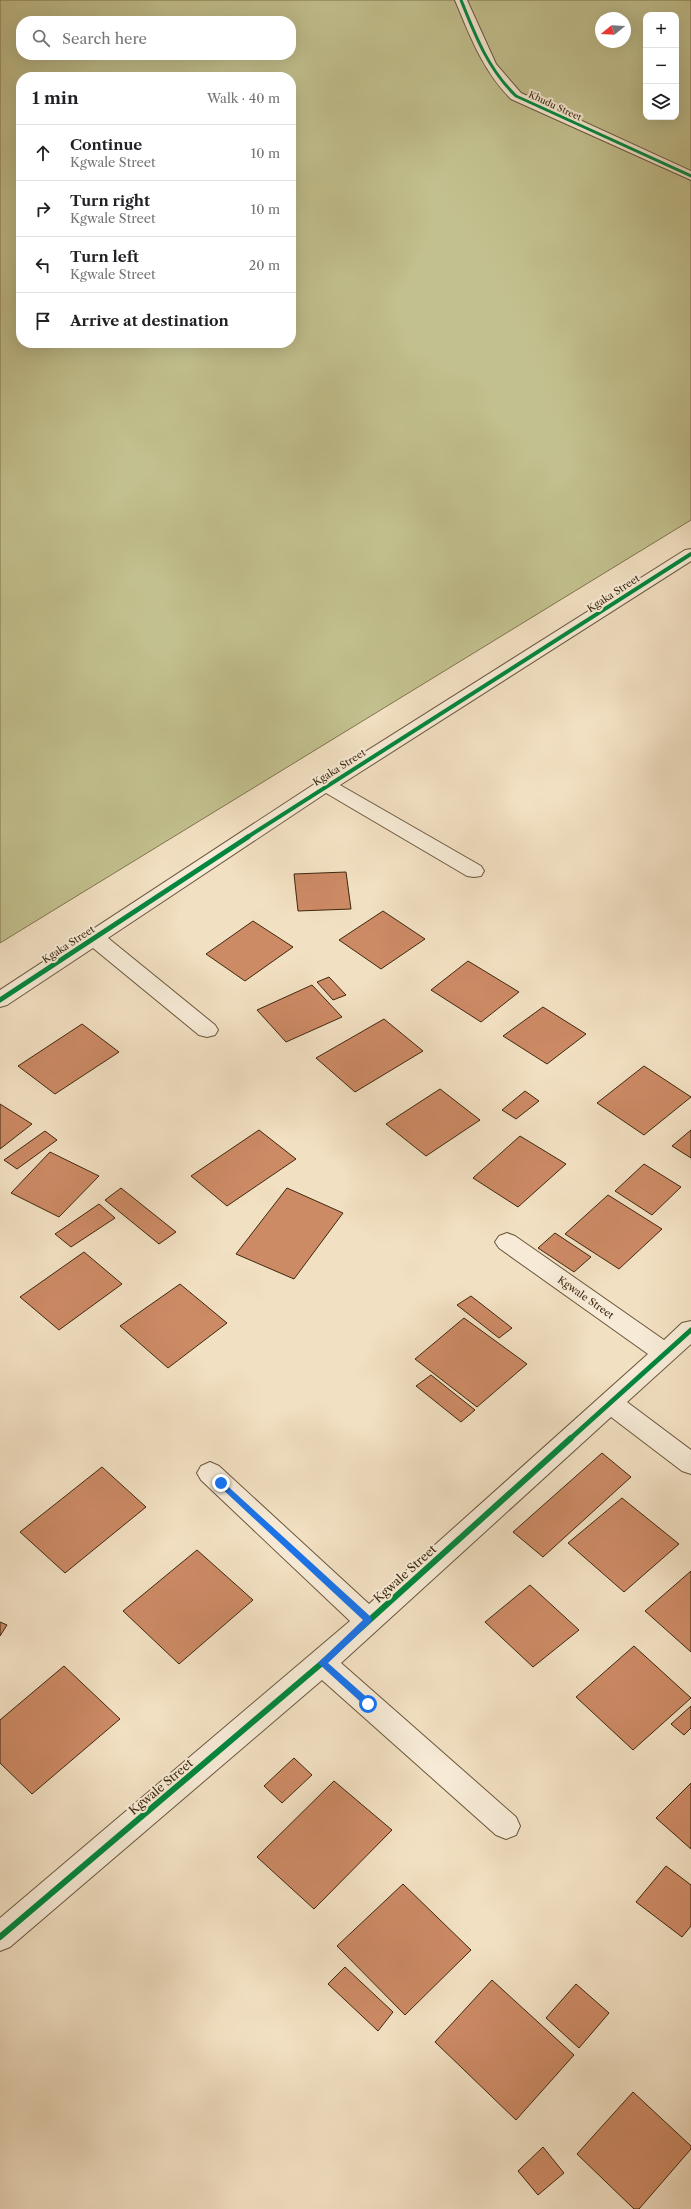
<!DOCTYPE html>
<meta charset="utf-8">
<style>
body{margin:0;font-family:"Libre Caslon Text",serif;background:#f2f2f2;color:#202124}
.controls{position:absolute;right:12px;top:12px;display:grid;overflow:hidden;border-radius:8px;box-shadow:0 4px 16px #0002}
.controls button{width:36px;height:36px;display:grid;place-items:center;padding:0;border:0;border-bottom:1px solid #e0e0e0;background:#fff;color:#202124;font:20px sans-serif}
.compass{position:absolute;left:595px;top:12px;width:36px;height:36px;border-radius:50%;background:#fff;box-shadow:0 4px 16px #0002;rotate:252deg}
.stop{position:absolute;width:12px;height:12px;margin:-9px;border:3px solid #1a73e8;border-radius:50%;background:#fff}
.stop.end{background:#1a73e8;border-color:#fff;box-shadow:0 1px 4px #0008}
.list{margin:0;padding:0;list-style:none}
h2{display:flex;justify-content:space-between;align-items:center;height:52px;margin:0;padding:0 16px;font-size:17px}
h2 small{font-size:13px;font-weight:400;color:#757577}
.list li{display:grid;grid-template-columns:26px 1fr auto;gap:12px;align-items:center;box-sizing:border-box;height:56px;padding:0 16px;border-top:1px solid #e0e0e0}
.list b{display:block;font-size:15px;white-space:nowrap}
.list p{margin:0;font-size:13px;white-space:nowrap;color:#757577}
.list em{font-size:13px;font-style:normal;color:#757577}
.icon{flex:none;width:22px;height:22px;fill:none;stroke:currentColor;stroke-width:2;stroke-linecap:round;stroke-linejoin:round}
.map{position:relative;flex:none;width:691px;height:2209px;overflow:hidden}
.search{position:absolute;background:#fff;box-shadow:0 4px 16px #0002;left:16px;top:16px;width:280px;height:44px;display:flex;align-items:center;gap:10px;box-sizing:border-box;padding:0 14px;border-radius:16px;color:#757577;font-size:15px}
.panel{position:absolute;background:#fff;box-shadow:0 4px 16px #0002;left:16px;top:72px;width:280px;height:276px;border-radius:16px}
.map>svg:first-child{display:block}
.green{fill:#c2c08e;stroke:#80744e;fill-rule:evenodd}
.building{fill:#cc8a65;stroke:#3e280e}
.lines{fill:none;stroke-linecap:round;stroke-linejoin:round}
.minor-casing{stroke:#6b563b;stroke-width:2}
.minor{fill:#f7ebd7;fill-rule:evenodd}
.cycleway-far3-casing{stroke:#f7ebd7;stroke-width:4.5}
.cycleway-far2-casing{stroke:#f7ebd7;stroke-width:6}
.cycleway-far1-casing{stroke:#f7ebd7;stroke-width:8}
.cycleway-casing{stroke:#f7ebd7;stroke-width:9}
.cycleway-far3{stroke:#00873e;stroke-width:3}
.cycleway-far2{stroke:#00873e;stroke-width:4}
.cycleway-far1{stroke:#00873e;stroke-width:5}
.cycleway{stroke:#00873e;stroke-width:6}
.route{fill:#1a73e8}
.labels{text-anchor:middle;stroke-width:4;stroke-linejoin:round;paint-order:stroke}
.far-street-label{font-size:9px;fill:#3e280e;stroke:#f7ebd7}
.street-label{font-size:10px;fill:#3e280e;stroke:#f7ebd7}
.near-street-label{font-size:12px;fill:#3e280e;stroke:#f7ebd7}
</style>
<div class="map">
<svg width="691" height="2209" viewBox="0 0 691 2209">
<rect width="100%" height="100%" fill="#f2e0c2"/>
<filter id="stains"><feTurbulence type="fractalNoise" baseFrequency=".005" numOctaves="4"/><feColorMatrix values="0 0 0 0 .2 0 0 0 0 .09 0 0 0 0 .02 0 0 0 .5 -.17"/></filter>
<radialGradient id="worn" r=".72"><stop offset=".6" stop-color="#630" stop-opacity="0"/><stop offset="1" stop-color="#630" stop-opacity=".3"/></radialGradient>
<path class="green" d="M0 0H691V520L0 943ZM646 15H676V117H646ZM601 18H625V42H601ZM21 21H291V55H21ZM21 77H291V343H21Z"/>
<path class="building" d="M346 872 351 909 298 911 294 874Z
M383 911 425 939 381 969 339 940Z
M253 921 293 947 245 981 206 954Z
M468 961 519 992 481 1022 431 990Z
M329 977 346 995 333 1000 317 982Z
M312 985 342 1017 286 1042 257 1010Z
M543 1007 586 1034 547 1064 503 1036Z
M384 1019 423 1051 355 1092 316 1058Z
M82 1024 119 1052 55 1094 18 1066Z
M644 1066 691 1097 644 1135 597 1103Z
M440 1089 480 1120 426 1156 386 1124Z
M525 1091 539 1101 516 1119 502 1110Z
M0 1104 32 1124 0 1149Z
M259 1130 296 1159 227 1206 191 1176Z
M691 1130V1158L672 1146Z
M45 1131 57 1140 17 1169 4 1160Z
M520 1136 566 1164 518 1207 473 1178Z
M50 1152 99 1176 59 1217 11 1193Z
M644 1164 681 1187 652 1215 615 1191Z
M121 1188 176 1232 159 1244 105 1200Z
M287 1188 343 1213 294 1279 236 1254Z
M608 1195 662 1229 619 1269 565 1234Z
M99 1204 115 1218 71 1247 55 1234Z
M555 1233 591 1257 574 1272 538 1248Z
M84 1252 122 1284 59 1330 20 1297Z
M180 1284 227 1323 168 1368 120 1326Z
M471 1296 512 1328 499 1338 457 1305Z
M464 1318 527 1364 477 1407 415 1359Z
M431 1375 475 1410 461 1422 416 1386Z
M602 1453 631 1477 543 1557 513 1532Z
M102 1467 146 1507 65 1573 20 1532Z
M622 1498 679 1544 624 1592 568 1543Z
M197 1550 253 1600 179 1664 123 1611Z
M691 1571V1652L645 1611Z
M530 1585 579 1630 533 1667 485 1622Z
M0 1622 7 1625 0 1636Z
M634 1646 691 1698 633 1750 576 1697Z
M64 1666 120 1719 32 1794 0 1763V1720Z
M691 1706V1728L684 1735 671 1724Z
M294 1758 312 1775 282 1803 264 1786Z
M334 1781 392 1830 314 1909 257 1857Z
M691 1783V1849L656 1818Z
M666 1866 691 1885V1926L682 1937 636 1902Z
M403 1884 471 1950 405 2015 337 1946Z
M345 1967 393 2012 378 2031 328 1984Z
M492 1980 574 2055 516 2120 435 2042Z
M576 1984 609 2013 579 2048 546 2018Z
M633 2092 691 2146V2149L639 2209H634L577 2154Z
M543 2147 564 2173 538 2195 518 2171Z"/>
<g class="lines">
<g class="minor-casing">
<path id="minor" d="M455 0H467L496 64 521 93 691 171V180L511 99C483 71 470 36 455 0Z
M691 549V561L340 785 481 866 484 871 481 876 474 877 467 876 326 793 108 938 215 1025 218 1030 215 1035 207 1037 199 1035 93 948 7 1005 0 1007V990L319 781 685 550Z
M507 1233 515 1236 664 1340 682 1323 691 1321V1344L627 1402 691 1450V1474L682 1471 611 1417 341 1663 516 1817 520 1826 516 1835 506 1839 496 1835 322 1680 10 1947 0 1951V1918L350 1621 201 1480 197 1473 201 1466 210 1462 219 1466 369 1604 648 1354 499 1248 495 1242 499 1236Z"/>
</g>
<use href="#minor" class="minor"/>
<g class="cycleway-far3-casing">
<path id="cycleway-far3" d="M461 0C475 35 488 69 516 96L691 176"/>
</g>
<g class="cycleway-far2-casing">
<path id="cycleway-far2" d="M246 838 691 554"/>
</g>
<g class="cycleway-far1-casing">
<path id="cycleway-far1" d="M0 1000 248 837
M570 1439 691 1330"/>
</g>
<g class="cycleway-casing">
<path id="cycleway" d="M0 1937 322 1663 571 1438"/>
</g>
<use href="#cycleway-far3" class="cycleway-far3"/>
<use href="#cycleway-far2" class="cycleway-far2"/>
<use href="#cycleway-far1" class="cycleway-far1"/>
<use href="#cycleway" class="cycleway"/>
</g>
<path class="route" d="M221 1480 371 1617V1622L328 1663 371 1701V1706H365L318 1663 363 1620 218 1485V1481Z"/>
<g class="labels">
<g class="far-street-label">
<text transform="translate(555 106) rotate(25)" y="3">Khudu Street</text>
</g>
<g class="street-label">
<text transform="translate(613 593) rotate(-33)" y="4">Kgaka Street</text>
<text transform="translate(339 767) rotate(-32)" y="4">Kgaka Street</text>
<text transform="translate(68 944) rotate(-33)" y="4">Kgaka Street</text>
<text transform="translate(586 1297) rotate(35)" y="4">Kgwale Street</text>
</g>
<g class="near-street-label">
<text transform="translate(405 1574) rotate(-42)" y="4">Kgwale Street</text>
<text transform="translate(161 1787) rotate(-40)" y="4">Kgwale Street</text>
</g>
</g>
<rect width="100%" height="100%" filter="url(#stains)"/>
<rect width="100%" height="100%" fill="url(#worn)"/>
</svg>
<div class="controls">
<button>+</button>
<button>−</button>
<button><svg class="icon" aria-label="layers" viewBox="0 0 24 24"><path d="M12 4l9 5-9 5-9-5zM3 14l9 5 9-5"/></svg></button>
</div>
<svg class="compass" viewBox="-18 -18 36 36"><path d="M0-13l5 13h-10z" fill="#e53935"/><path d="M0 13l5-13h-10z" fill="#757577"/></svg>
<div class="stop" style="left:368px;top:1704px"></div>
<div class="stop end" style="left:221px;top:1483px"></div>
<div class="search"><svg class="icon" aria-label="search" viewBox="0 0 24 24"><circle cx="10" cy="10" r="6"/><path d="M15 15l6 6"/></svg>Search here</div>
<section class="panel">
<h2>1 min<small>Walk · 40 m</small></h2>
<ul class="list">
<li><svg class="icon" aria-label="ahead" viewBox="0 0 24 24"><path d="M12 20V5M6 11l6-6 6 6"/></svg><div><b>Continue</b><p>Kgwale Street</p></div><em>10 m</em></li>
<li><svg class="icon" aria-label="right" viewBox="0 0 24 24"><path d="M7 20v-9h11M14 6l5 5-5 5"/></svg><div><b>Turn right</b><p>Kgwale Street</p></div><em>10 m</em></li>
<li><svg class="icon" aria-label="left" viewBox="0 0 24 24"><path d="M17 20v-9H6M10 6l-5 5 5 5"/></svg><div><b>Turn left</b><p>Kgwale Street</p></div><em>20 m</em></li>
<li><svg class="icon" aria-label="arrive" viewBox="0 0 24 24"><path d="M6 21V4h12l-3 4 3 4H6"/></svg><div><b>Arrive at destination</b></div></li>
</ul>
</section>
</div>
